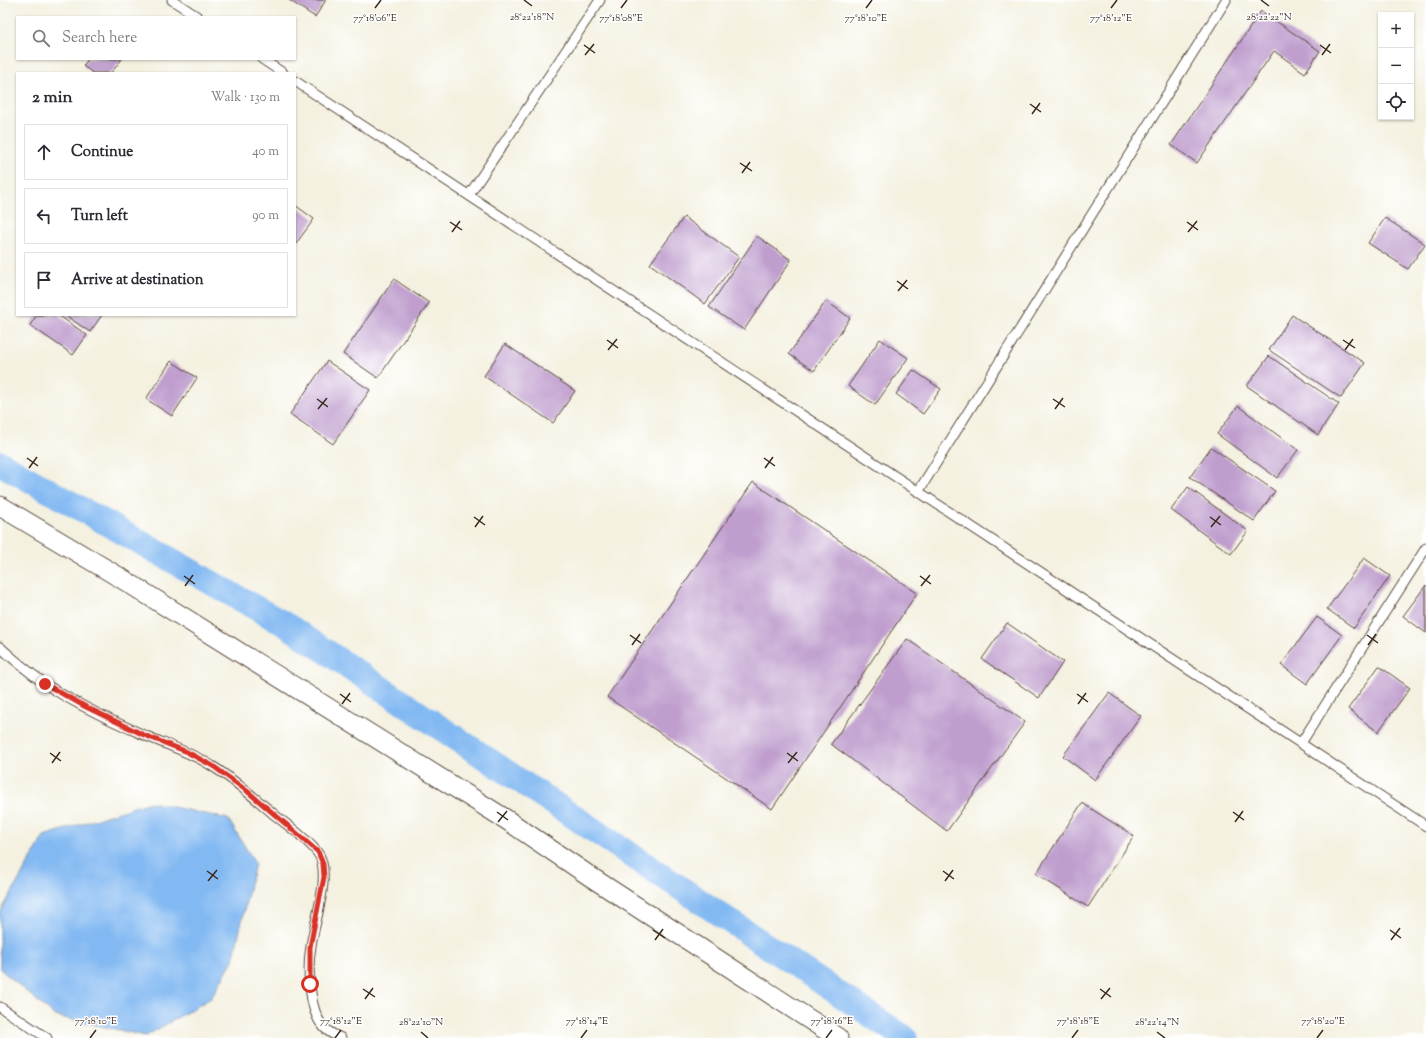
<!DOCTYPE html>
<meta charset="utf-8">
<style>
body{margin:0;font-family:"Sorts Mill Goudy",serif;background:#f7f7f7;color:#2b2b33}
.controls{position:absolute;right:12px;top:12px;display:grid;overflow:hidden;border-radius:0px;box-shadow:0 1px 3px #0004}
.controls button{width:36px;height:36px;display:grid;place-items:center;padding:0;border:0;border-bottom:1px solid #e1e1e2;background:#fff;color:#2b2b33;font:20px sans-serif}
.stop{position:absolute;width:12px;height:12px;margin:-9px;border:3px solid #d93025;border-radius:50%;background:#fff}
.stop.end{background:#d93025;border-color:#fff;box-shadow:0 1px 4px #0008}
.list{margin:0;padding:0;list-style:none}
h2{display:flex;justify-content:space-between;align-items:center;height:52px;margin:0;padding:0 16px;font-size:17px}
h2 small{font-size:13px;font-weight:400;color:#7c7c81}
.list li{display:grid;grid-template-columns:26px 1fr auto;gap:12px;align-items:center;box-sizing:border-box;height:56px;margin:0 8px 8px;padding:0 8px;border:1px solid #e1e1e2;border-radius:0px}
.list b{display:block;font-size:15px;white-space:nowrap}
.list em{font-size:13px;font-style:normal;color:#7c7c81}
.icon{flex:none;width:22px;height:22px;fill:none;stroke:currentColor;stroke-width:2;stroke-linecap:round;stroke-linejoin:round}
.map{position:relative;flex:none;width:1426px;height:1038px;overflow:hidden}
.search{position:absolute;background:#fff;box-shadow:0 1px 3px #0004;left:16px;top:16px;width:280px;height:44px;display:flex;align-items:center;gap:10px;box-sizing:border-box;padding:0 14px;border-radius:0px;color:#7c7c81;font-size:15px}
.panel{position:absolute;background:#fff;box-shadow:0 1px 3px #0004;left:16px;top:72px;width:280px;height:244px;border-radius:0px}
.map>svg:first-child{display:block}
.water{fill:#83b9f2;stroke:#5f7288}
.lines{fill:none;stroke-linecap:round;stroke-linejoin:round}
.canal{stroke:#83b9f2;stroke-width:25}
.building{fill:#bf9ece}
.lane-casing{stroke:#57483b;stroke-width:11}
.street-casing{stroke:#57483b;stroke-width:21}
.lane{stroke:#fff;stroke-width:9}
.street{stroke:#fff;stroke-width:19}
.route{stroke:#d93025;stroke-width:5}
.ticks{fill:none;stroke:#3b2a1e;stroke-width:1.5}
.ticks-label{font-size:10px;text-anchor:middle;fill:#3b2a1e;stroke:#fff;stroke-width:3;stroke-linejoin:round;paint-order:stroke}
</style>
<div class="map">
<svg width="1426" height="1038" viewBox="0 0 1426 1038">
<rect width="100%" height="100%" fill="#fff"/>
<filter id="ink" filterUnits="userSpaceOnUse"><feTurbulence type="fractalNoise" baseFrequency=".025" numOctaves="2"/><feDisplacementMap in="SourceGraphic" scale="8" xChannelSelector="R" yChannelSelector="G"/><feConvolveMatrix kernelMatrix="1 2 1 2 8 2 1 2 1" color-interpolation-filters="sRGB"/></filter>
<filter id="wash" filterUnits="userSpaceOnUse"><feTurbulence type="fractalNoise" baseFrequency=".012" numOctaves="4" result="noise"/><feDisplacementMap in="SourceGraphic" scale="16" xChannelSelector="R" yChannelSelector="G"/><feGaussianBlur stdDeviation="0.9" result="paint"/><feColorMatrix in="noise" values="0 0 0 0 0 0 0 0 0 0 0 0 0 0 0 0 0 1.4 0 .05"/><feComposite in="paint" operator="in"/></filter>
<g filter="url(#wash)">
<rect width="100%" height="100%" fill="#f4f1e0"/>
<path class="water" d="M150 802 228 819 255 863 233 960 211 998 146 1036 55 1016 0 969V913L44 836Z"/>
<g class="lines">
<path class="canal" d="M0 463 288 626 905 1038"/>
</g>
<g id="blocks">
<path class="building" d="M289 0H326L315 17Z
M1261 11 1320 51 1305 73 1274 51 1197 163 1171 145Z
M88 59H122L111 73H93L83 66Z
M295 205 314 219 295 245Z
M684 217 739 257 705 304 650 264Z
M1385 218 1425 244 1408 269 1368 243Z
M757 236 791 260 744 330 709 307Z
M394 279 429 303 378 378 343 354Z
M826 301 850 318 814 371 789 354Z
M37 315H58L87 335 73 355 30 325Z
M65 315H102L90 332Z
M1292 315 1365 363 1341 398 1269 350Z
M880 339 908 358 875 405 848 386Z
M505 344 575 391 553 423 484 376Z
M1269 356 1339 404 1318 435 1247 386Z
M171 361 197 378 172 416 146 399Z
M327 361 370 390 333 444 290 414Z
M913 370 941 389 923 414 896 394Z
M1238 406 1298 450 1277 478 1217 434Z
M1211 447 1275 491 1254 521 1190 477Z
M753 482 917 593 772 809 607 697Z
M1188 487 1248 531 1231 554 1171 510Z
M1364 558 1390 576 1354 628 1327 609Z
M1426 585V633L1403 616Z
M1317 617 1342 635 1307 684 1281 665Z
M1007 623 1063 662 1039 698 982 659Z
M907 639 1025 722 947 831 831 744Z
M1379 666 1410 688 1378 732 1348 709Z
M1109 693 1141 716 1095 780 1063 756Z
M1082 803 1134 836 1088 907 1036 874Z"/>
</g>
</g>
<g filter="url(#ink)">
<use href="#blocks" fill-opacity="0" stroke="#57483b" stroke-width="1"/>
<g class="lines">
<g class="lane-casing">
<path id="lane" d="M172 0 198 17
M262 59 283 73
M295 81 1426 826
M469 195 600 0
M918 492 1226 0
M0 647C14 660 29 672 44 683 73 703 112 721 144 735 167 745 191 752 212 766 235 780 256 799 276 816 290 827 306 838 317 852 333 871 314 922 311 946 308 963 309 983 312 1000 316 1019 322 1031 341 1038
M1301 743 1426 548
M0 1007 47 1038"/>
</g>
<g class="street-casing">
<path id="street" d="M0 506 124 580 507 820 591 877 838 1038"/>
</g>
<use href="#lane" class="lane"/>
<use href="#street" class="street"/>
</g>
</g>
<g class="lines" filter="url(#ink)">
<path class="route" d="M45 684 86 707 144 735 185 751 213 766 247 791 300 836 318 852 323 864 324 877 310 947V984"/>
</g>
<path class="ticks" d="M524 0 532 6M1261 0 1269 6M375 8 381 0M621 8 627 0M866 8 872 0M1111 8 1117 0M584 45 595 53M1320 45 1331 53M585 55 594 44M1322 55 1330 44M1030 104 1041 112M1032 114 1040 103M740 163 752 171M742 173 750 162M450 222 462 230M1187 222 1198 230M452 232 460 221M1188 232 1197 221M897 281 908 289M898 291 907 280M607 340 618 348M1343 340 1355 348M608 350 617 339M1345 350 1353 339M317 399 328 407M1053 399 1065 407M318 409 327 398M1055 409 1063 398M27 458 38 466M764 458 775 466M29 468 37 457M765 468 773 457M474 517 485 525M1210 517 1221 525M475 527 483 516M1211 527 1220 516M184 576 195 584M920 576 931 584M185 586 193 575M921 586 930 575M630 635 641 643M1367 635 1378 643M632 645 640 634M1368 645 1376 634M340 694 351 702M1077 694 1088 702M342 704 350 693M1078 704 1086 693M50 753 61 761M787 753 798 761M52 763 60 752M788 763 797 752M497 812 508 820M1233 812 1244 820M498 822 507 811M1235 822 1243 811M207 871 218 879M943 871 954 879M208 881 217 870M945 881 953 870M653 930 665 938M1390 930 1401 938M655 940 663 929M1391 940 1400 928M363 989 375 997M1100 989 1111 997M365 999 373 988M1101 999 1110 988M421 1032 428 1038M1157 1032 1165 1038M90 1038 96 1030M335 1038 341 1030M581 1038 587 1030M826 1038 832 1030M1072 1038 1078 1030M1317 1038 1323 1030"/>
<g class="ticks-label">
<text x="1269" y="20">28°22'22"N</text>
<text x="532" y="20">28°22'18"N</text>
<text x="375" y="21">77°18'06"E</text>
<text x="621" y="21">77°18'08"E</text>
<text x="866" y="21">77°18'10"E</text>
<text x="1111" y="21">77°18'12"E</text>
<text x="96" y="1024">77°18'10"E</text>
<text x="341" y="1024">77°18'12"E</text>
<text x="587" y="1024">77°18'14"E</text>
<text x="832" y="1024">77°18'16"E</text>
<text x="1078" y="1024">77°18'18"E</text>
<text x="1323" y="1024">77°18'20"E</text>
<text x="421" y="1025">28°22'10"N</text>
<text x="1157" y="1025">28°22'14"N</text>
</g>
</svg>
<div class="controls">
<button>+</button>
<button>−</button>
<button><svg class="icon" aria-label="locate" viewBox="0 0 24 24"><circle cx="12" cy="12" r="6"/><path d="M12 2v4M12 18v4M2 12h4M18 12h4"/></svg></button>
</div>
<div class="stop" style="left:310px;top:984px"></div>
<div class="stop end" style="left:45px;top:684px"></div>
<div class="search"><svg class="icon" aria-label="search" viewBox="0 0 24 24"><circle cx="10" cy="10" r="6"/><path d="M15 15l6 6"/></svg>Search here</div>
<section class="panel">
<h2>2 min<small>Walk · 130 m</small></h2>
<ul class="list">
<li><svg class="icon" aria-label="ahead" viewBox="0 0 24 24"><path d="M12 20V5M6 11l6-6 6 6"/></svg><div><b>Continue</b></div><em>40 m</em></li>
<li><svg class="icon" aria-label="left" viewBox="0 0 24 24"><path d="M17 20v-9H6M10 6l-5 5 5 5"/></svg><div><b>Turn left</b></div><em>90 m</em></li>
<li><svg class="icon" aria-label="arrive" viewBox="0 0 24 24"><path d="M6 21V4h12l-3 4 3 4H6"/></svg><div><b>Arrive at destination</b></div></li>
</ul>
</section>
</div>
